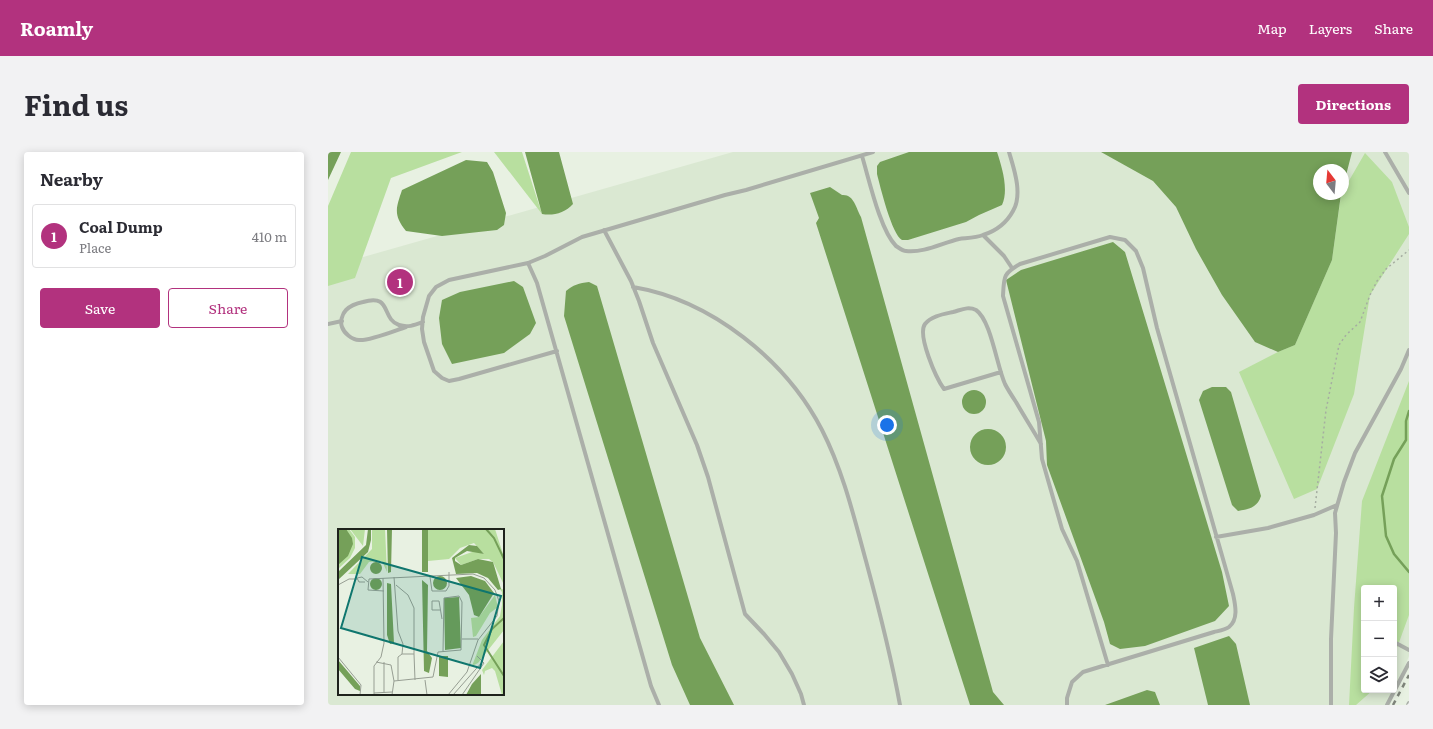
<!DOCTYPE html>
<meta charset="utf-8">
<style>
body{margin:0;font-family:Literata,serif;background:#f2f2f3;color:#2b2b33}
.controls{position:absolute;right:12px;bottom:12px;display:grid;overflow:hidden;border-radius:4px;box-shadow:0 2px 10px #0003}
.controls button{width:36px;height:36px;display:grid;place-items:center;padding:0;border:0;border-bottom:1px solid #e1e1e2;background:#fff;color:#2b2b33;font:20px sans-serif}
.compass{position:absolute;left:985px;top:12px;width:36px;height:36px;border-radius:50%;background:#fff;box-shadow:0 2px 10px #0003;rotate:344deg}
.you{position:absolute;left:559px;top:273px;width:14px;height:14px;margin:-10px;border:3px solid #fff;border-radius:50%;background:#1a73e8;box-shadow:0 0 0 6px #1a73e833}
.badge{display:grid;place-items:center;width:26px;height:26px;border-radius:50%;background:#b2327e;color:#fff;font-size:13px;font-weight:700}
.pin{position:absolute;translate:-50% -50%;border:2px solid #fff;box-shadow:0 1px 4px #0006}
.list{margin:0;padding:0;list-style:none}
h2{display:flex;justify-content:space-between;align-items:center;height:52px;margin:0;padding:0 16px;font-size:17px}
h2 small{font-size:13px;font-weight:400;color:#7c7c81}
.list li{display:grid;grid-template-columns:26px 1fr auto;gap:12px;align-items:center;box-sizing:border-box;height:64px;margin:0 8px 8px;padding:0 8px;border:1px solid #e1e1e2;border-radius:4px}
.list b{display:block;font-size:15px;white-space:nowrap}
.list p{margin:0;font-size:13px;white-space:nowrap;color:#7c7c81}
.list em{font-size:13px;font-style:normal;color:#7c7c81}
.actions{display:flex;gap:8px;padding:12px 16px}
.actions a{flex:1;padding:9px 0;border:1px solid #b2327e;border-radius:4px;text-align:center;font-size:14px;color:#b2327e}
.actions .main{background:#b2327e;color:#fff}
.icon{flex:none;width:22px;height:22px;fill:none;stroke:currentColor;stroke-width:2;stroke-linecap:round;stroke-linejoin:round}
.map{position:relative;flex:none;width:1081px;height:553px;overflow:hidden;border-radius:4px}
header{display:flex;align-items:center;gap:24px;box-sizing:border-box;height:56px;padding:0 20px;background:#b2327e;color:#fff}
header strong{font-size:19px}
nav{display:flex;gap:22px;margin-inline-start:auto;font-size:14px}
.intro{display:flex;align-items:center;justify-content:space-between;box-sizing:border-box;height:96px;padding:0 24px}
h1{margin:0;font-size:28px}
.button{padding:10px 18px;border-radius:4px;background:#b2327e;color:#fff;font-size:14px;font-weight:700}
main{display:flex;gap:24px;padding:0 24px}
aside{flex:1;background:#fff;border-radius:4px;box-shadow:0 2px 10px #0003}
.map>svg:first-child{display:block}
.built{fill:#dae8d2;fill-rule:evenodd}
.green{fill:#b8df9f}
.water{fill:#75a059}
.lines{fill:none;stroke-linecap:round;stroke-linejoin:round}
.stream{stroke:#75a059;stroke-width:2.5}
.path{stroke:#a5ada1;stroke-width:1.5;stroke-dasharray:2 3;stroke-linecap:butt}
.service{stroke:#abafa9;stroke-width:4}
.rail{stroke:#7e847a;stroke-width:2.5;stroke-dasharray:5 5;stroke-linecap:butt}
.inset-river{fill:none;stroke:#75a059;stroke-width:2}
.inset-road{fill:none;stroke:#979e93;stroke-width:1}
.view{fill:#0f766e;fill-opacity:0.15;stroke:#0f766e;stroke-width:2}
.inset-edge{fill:none;stroke:#1e221c;stroke-width:2}
</style>
<header>
<strong>Roamly</strong>
<nav><a>Map</a><a>Layers</a><a>Share</a></nav>
</header>
<div class="intro"><h1>Find us</h1><a class="button">Directions</a></div>
<main>
<aside>
<h2>Nearby<small></small></h2>
<ul class="list">
<li><span class="badge">1</span><div><b>Coal Dump</b><p>Place</p></div><em>410 m</em></li>
</ul>
<div class="actions"><a class="main">Save</a><a>Share</a></div>
</aside>
<div class="map">
<svg width="1081" height="553" viewBox="0 0 1081 553">
<rect width="100%" height="100%" fill="#e8f1e2"/>
<path class="built" d="M405 0H1081V504L1062 553H0V115ZM991 18H1015V42H991ZM11 378H175V542H11ZM1036 436H1066V538H1036Z"/>
<path class="green" d="M23 0H134L63 26 27 126 0 134V54Z
M166 0H194L214 62Z
M1037 1 1064 30 1081 75V82L1042 143 1026 242 989 337 966 347 911 220 950 200 967 193 1004 108 1013 43 1015 42V39Z
M1081 229V463L1066 504V436H1036V538H1045L1028 553H1021L1026 456 1034 349Z"/>
<path class="water" d="M0 0H13L0 28Z
M197 0H231L245 52C237 61 225 64 214 62Z
M581 0H669C674 15 681 38 674 53L651 63 638 70 580 88C580 88 574 88 574 88 564 83 552 34 549 22V14L552 10Z
M773 0H1024L1015 35V18H991V42H1013L1004 108 967 193 950 200 927 190 894 143 868 97 848 55 825 29Z
M138 8 159 10 165 20 178 61 176 73 169 78 114 84 78 79C65 63 68 56 74 38Z
M502 35 514 43C526 42 528 56 533 65L665 540 676 553H642L488 71 491 66 482 41Z
M785 90 797 100 894 420 901 454 887 469 817 494 792 497 782 492 776 470 719 313 718 289 678 128 693 118Z
M186 129 195 135 208 171 202 182 176 201 124 212 114 192 111 166 114 148 132 140Z
M261 130 269 134 372 486 406 553H362L344 513 236 164 238 139C245 133 251 131 261 130Z
M884 235H898L903 240 933 344C929 356 921 357 910 359L904 353 871 248 875 239Z
M634 250a12 12 0 1 1 24 0a12 12 0 1 1-24 0Z
M642 295a18 18 0 1 1 36 0a18 18 0 1 1-36 0Z
M901 484 908 492 922 553H880L866 496Z
M819 538 827 540 832 553H777Z"/>
<g class="lines">
<path class="stream" d="M1081 259 1078 269V288L1066 307 1054 344 1058 384 1066 402 1081 420"/>
<path class="path" d="M987 356 998 258 1011 193 1018 183 1032 170 1042 143 1049 129 1058 117 1081 98"/>
<path class="service" d="M1057 0 1081 41
M534 4C541 27 552 78 568 94 571 96 575 99 578 99 596 101 614 91 631 87 639 86 648 86 655 83 668 79 679 70 685 59 695 42 686 17 681 0
M276 78 303 129 311 149 325 191 369 293 380 325 417 462 436 482 451 500 464 522 473 542 476 553
M655 83 676 104 684 116
M200 111 209 131 323 534 331 553
M305 135C383 148 458 208 494 278 515 319 526 365 538 409 551 457 563 504 572 553
M0 172 14 169
M78 175C66 179 42 189 31 188 24 188 16 181 14 175 12 170 14 162 18 158 22 154 30 151 35 150 64 141 53 167 71 173 80 176 87 173 95 170
M229 199 131 227 121 229 114 226 106 219 96 190 94 177 95 165 101 144 108 135 121 128 200 111 217 104 254 85 397 43 418 38 545 0
M673 220 616 237C608 226 589 183 597 172 603 164 616 162 625 160 633 158 640 154 648 158 663 168 669 215 677 232 680 238 684 244 688 250 696 264 705 278 713 292
M888 385 940 376 986 363 1009 353
M1035 477H1036
M1066 490 1081 498
M739 553V546L744 530 755 520 886 480C890 479 897 478 901 475 911 467 907 452 905 442L829 176 815 116 808 99 797 88 782 85 692 112C675 122 676 124 675 144L711 270 714 307 734 377 749 409 780 513
M1003 553V487L1008 381 1007 361 1016 330 1027 301 1073 217 1081 198
M1059 553 1081 511
M1080 553 1081 551"/>
<path class="rail" d="M1065 553 1081 523"/>
</g>
<g transform="translate(10 377)">
<rect width="166" height="166" fill="#e8f1e2"/>
<path d="M0 0H11L17 8V19L12 29 0 40ZM12 0H27L25 17ZM34 0H47L49 43 44 32 31 33 22 45H10L34 20ZM90 0H157L166 28V56L155 33 151 30H140L123 36 117 29 137 22 146 25 136 14 122 19 111 30 90 32ZM160 58 166 61V101L140 134 134 137 144 111 162 87 164 76V63ZM157 66 160 78 152 84 138 107 135 108 133 89 141 88ZM166 112V166H164L157 142 154 139 147 142 146 146 144 141Z" fill="#b8df9f"/>
<path d="M0 0H8L14 9 15 15 10 27 0 36ZM30 0H33V11L30 23 0 51V43L28 16ZM49 0H54L53 43 50 44ZM84 0H90V43H84ZM131 16 139 17 146 25 129 22 117 29V32L123 36 140 30 155 33 163 60 160 61 150 49 139 44 118 45 114 29ZM32 39a6 6 0 1 1 12 0a6 6 0 1 1-12 0ZM95 54a7 7 0 1 1 14 0a7 7 0 1 1-14 0ZM133 47 147 52 156 64 141 88 136 86 131 66 118 49ZM32 55a6 6 0 1 1 12 0a6 6 0 1 1-12 0ZM84 51 90 56 89 122 94 129 91 144 86 142ZM49 54 53 55 56 114 52 115 49 106ZM121 68 123 119 107 121 106 69ZM101 127H110V148L101 147ZM0 131 22 157V162L17 160 0 140ZM143 145V166H128L134 155Z" fill="#75a059"/>
<path class="inset-river" d="M148 0 156 9 166 30M166 89 154 100 146 116 166 147"/>
<path class="inset-road" d="M56 48 60 102 65 115 64 125 60 128V151M92 48 94 62H108L111 57V43M27 53H21L19 49 24 48 30 53M0 56 11 50H19M58 56 70 66 76 79V125M46 62 30 61 31 50 135 45 146 49 157 61 161 72 159 87 140 111 129 143 110 166M102 81H94V72H101L104 90M124 110H140M64 125H76L77 151M0 128 23 156 22 166M38 133 53 136 56 152M87 151 89 166M36 164 54 163M46 164V133M36 166V137L43 128 46 114 45 49M54 166 56 152 95 148 100 123 123 121 124 73 121 67 106 69 105 122M115 166 145 132M124 166 146 134 139 127"/>
<path class="view" d="M24 28 163 67 142 139 3 99Z"/>
<rect width="166" height="166" class="inset-edge"/>
</g>
</svg>
<div class="controls">
<button>+</button>
<button>−</button>
<button><svg class="icon" aria-label="layers" viewBox="0 0 24 24"><path d="M12 4l9 5-9 5-9-5zM3 14l9 5 9-5"/></svg></button>
</div>
<svg class="compass" viewBox="-18 -18 36 36"><path d="M0-13l5 13h-10z" fill="#e53935"/><path d="M0 13l5-13h-10z" fill="#7c7c81"/></svg>
<div class="you"></div>
<div class="pin badge" style="left:72px;top:130px">1</div>
</div>
</main>
